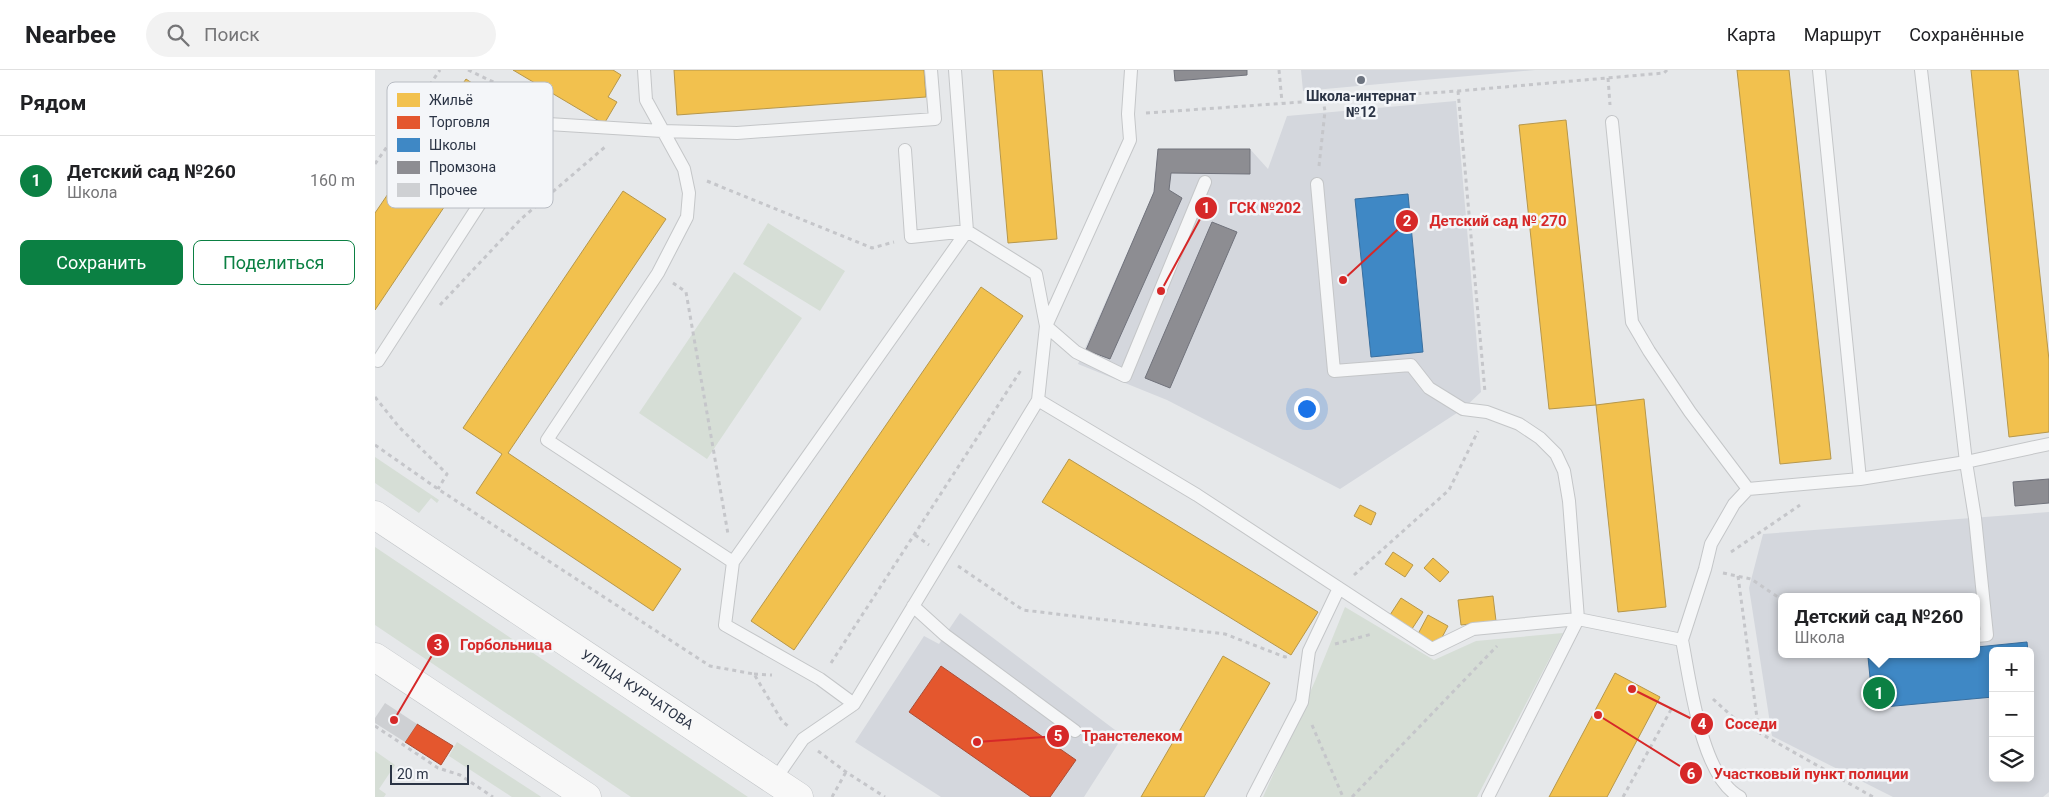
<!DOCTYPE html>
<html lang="ru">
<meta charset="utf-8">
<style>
body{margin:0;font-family:Roboto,sans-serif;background:#f2f2f2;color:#202124}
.controls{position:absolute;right:15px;bottom:15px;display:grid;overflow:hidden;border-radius:8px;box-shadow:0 2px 12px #0003}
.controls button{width:45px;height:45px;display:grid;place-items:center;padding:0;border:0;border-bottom:1px solid #e0e0e0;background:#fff;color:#202124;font:25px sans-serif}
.scale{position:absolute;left:15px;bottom:12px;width:79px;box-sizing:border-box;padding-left:5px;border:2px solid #2b3445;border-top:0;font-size:14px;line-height:18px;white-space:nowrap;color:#2b3445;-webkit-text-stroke:4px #f4f6f9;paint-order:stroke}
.you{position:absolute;left:931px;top:338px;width:18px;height:18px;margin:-12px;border:4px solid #fff;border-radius:50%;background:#1a73e8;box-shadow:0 0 0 8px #1a73e833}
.badge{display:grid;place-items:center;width:32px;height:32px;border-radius:50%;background:#0b8043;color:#fff;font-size:16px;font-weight:700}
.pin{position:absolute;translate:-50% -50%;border:2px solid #fff;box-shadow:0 1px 5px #0006}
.popup{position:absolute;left:1403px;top:523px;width:202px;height:65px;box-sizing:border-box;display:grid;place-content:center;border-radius:8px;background:#fff;filter:drop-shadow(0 1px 4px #0005);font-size:16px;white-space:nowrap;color:#757577}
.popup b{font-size:19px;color:#202124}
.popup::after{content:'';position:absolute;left:50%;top:100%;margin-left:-10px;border:10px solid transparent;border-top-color:#fff}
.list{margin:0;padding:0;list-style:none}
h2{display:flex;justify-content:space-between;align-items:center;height:65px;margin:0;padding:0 20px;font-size:21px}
h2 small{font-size:16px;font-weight:400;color:#757577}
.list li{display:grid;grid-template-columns:32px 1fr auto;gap:15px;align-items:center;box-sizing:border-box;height:90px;padding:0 20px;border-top:1px solid #e0e0e0}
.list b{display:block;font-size:19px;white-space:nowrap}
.list p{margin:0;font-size:16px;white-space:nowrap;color:#757577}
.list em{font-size:16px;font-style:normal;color:#757577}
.actions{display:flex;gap:10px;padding:15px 20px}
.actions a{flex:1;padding:11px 0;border:1px solid #0b8043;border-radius:8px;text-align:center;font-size:18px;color:#0b8043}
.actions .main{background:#0b8043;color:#fff}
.icon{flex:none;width:28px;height:28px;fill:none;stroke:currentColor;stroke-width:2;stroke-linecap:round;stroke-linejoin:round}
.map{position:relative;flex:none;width:1674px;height:727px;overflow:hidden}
header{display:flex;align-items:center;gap:30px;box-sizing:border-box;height:70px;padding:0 25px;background:#fff;border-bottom:1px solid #e0e0e0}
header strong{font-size:24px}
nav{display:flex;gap:28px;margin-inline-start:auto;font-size:18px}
.search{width:350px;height:45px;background:#f2f2f2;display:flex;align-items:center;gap:12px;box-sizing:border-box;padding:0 18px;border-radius:28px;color:#757577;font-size:19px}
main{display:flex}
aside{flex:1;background:#fff}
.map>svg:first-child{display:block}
.built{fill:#d4d7dd;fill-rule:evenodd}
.green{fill:#d6ded6}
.homes{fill:#f2c14e;stroke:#b6974b}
.shops{fill:#e4572e;stroke:#ac4c35}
.schools{fill:#3f88c5;stroke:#396f9f}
.industry{fill:#8d8d92;stroke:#70727b}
.building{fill:#ced0d3}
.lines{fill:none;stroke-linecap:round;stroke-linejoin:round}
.lane-casing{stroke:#c4c6c8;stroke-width:14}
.primary-casing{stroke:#c2c5c8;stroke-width:29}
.path{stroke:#c5c6ca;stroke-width:3;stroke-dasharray:4 4;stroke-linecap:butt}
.lane{stroke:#f5f6f7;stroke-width:12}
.primary{stroke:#f8f8f8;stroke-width:28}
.poi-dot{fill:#6c737f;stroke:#f4f6f9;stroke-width:2}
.labels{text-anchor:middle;stroke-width:5;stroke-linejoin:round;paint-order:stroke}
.poi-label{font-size:14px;font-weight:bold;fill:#2b3445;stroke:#f4f6f9}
.street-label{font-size:14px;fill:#2b3445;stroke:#f4f6f9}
.key{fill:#f4f6f9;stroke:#b8bcc3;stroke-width:1}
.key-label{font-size:14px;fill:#2b3445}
.leader{fill:none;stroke:#d62828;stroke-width:2}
.callout-dot{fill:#d62828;stroke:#f4f6f9;stroke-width:2}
.mark-label{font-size:15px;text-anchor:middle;font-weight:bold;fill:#fff}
.callout-label{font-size:15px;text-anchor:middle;font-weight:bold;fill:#d62828;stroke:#f4f6f9;stroke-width:5;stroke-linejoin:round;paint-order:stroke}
</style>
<header>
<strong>Nearbee</strong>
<div class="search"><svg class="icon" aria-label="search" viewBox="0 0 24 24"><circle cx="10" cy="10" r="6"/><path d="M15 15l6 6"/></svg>Поиск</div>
<nav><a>Карта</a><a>Маршрут</a><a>Сохранённые</a></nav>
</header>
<main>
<aside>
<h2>Рядом<small></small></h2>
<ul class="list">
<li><span class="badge">1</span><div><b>Детский сад №260</b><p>Школа</p></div><em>160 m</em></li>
</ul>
<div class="actions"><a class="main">Сохранить</a><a>Поделиться</a></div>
</aside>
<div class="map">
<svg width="1674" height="727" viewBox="0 0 1674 727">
<rect width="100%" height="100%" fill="#e6e8ea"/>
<path class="built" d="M926 0H1160L928 21Z
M1081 31 1106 322 1088 339 965 419 792 330 703 294 779 122 783 79H875L893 99 912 46Z
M1674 442V722L1668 727H1518L1397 666 1374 518 1388 464ZM1406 527H1602V584H1406ZM1618 581H1655V708H1618Z
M585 543 748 666 709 727H566L480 672 549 566 564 574Z"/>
<path class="green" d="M393 153 470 201 445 241 368 194Z
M359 202 427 248 332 389 264 343Z
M0 387 64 430 62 433 56 428 44 443 0 413Z
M0 477 373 727H256L0 555Z
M970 537 1059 590 1101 571 1188 563 1102 727H888L940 611Z
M82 672 165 726 166 727H137L74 686Z
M0 681 20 695 4 719 11 724 9 727H0Z"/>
<path class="homes" d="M138 0H238L246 5 233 27 242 32 229 54Z
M299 0H549L551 27 302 45Z
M618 0H667L682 169 633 173Z
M1362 0H1414L1456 389 1405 394Z
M1596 0H1643L1674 290V362L1634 367Z
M91 9 135 39 0 240V143Z
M1191 50 1221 335 1174 339 1144 55Z
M248 121 291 149 133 383 306 499 278 541 101 423 127 384 88 358Z
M606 217 648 246 419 580 376 551Z
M1269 329 1291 537 1243 542 1221 335Z
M694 389 943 542 916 585 667 432Z
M985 435 1001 443 996 455 979 446Z
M1018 482 1038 495 1030 507 1010 494Z
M1058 488 1074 502 1065 512 1049 498Z
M1118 526 1121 551 1086 555 1083 530Z
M1026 528 1048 542 1035 562 1013 548Z
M1053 545 1073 556 1063 575 1043 564Z
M848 586 895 613 829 727H766Z
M1240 603 1285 627 1232 727H1174Z"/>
<path class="shops" d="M566 596 701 690 675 727H656L534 642Z
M42 654 78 676 66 695 30 672Z"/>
<path class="schools" d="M1033 124 1048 282 996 287 980 129Z
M1652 572 1653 581H1618V627L1498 638 1493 587 1522 584H1602V577Z"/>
<path class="industry" d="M799 0H872V5L800 11Z
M783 79H875V104L796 103 794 120 807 128 735 289 711 280 779 122Z
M837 152 862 162 795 318 770 308Z
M1674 409V433L1640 436 1638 412Z"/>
<path class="building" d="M10 633 42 654 30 672 0 653V648Z"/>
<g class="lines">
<g class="lane-casing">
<path id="lane" d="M269 0 271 30 309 99 314 123 312 147 283 203 172 370 358 492 592 161 580 0
M756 0 753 44 755 70 671 256 701 282 750 306 830 112
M1444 0 1485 409
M1546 0 1591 392 1600 448 1612 565 1602 566
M1237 52 1257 252 1274 281 1315 342 1373 419
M942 114 959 301 1036 295 1054 318 1088 339 1112 342 1144 354 1165 368 1181 384 1189 401 1194 431 1203 549 1113 727
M3 291 157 53 287 61 362 63 560 49 556 0
M663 330 822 425 1057 579 1098 559 1203 549 1307 570 1330 499 1336 474 1359 434 1373 419 1485 409 1591 392 1674 374
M358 492 350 555 445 609 479 634
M538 536 570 565 700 661
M1307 570C1315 610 1326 707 1365 727
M399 711 428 669 479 634 663 330 671 256 661 204 592 161 536 167 530 80
M878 727 927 632 934 581 964 518"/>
</g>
<g class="primary-casing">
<g id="primary">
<path id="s1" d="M0 445 424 727"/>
<path d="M0 587 212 727"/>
</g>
</g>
<path class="path" d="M93 0 163 33
M904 0 907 32
M1233 8 1235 35
M1083 21 1110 322
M771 43 1083 21 1289 3 1292 0
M0 94 65 0
M944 96 950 41 948 30
M332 111 497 178 519 172
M298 213 311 222 353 464
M65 235 146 149 230 77
M0 327 24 357 72 404 63 419
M0 375 63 419 335 596 379 604 407 651 413 656
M540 465 554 475
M1356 482 1425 435
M583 496 648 540 850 564 910 587 915 586
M1348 503 1376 509 1406 529
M979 505 1074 420 1103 361
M1363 506 1384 663
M960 574 997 564
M456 593 646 300
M379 604 397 605
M1338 629 1360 649 1498 727
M937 655 968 727
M0 656 63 698 85 705 118 727
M443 681 471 702 510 727
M457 727 471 702
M977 727 1122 576
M1248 727 1298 636"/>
<use href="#lane" class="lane"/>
<use href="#primary" class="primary"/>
</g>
<circle class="poi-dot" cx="986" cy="10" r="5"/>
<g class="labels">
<g class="poi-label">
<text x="986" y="31">Школа-интернат<tspan x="986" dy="16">№12</tspan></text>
</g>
<g class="street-label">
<text dy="5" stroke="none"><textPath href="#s1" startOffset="315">УЛИЦА КУРЧАТОВА</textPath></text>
</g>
</g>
<rect x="12" y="12" width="166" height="126" rx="8" class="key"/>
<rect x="22" y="23" width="23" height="14" fill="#f2c14e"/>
<rect x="22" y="46" width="23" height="13" fill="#e4572e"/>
<rect x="22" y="68" width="23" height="14" fill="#3f88c5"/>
<rect x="22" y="91" width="23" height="13" fill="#8d8d92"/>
<rect x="22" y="113" width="23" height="14" fill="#ced0d3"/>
<g class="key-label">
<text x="54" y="35">Жильё</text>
<text x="54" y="57">Торговля</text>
<text x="54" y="80">Школы</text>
<text x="54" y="102">Промзона</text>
<text x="54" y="125">Прочее</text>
</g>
<path class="leader" d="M786 221L831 138M968 210L1032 151M19 650L63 575M1257 619L1327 654M602 672L683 666M1223 645L1316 703"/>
<g class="callout-dot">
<circle cx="786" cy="221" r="5"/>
<circle cx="968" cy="210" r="5"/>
<circle cx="19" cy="650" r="5"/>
<circle cx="1257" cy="619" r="5"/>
<circle cx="602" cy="672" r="5"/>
<circle cx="1223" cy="645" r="5"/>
<circle cx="831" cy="138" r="12"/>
<circle cx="1032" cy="151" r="12"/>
<circle cx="63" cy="575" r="12"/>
<circle cx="1327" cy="654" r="12"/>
<circle cx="683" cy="666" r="12"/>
<circle cx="1316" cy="703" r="12"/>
</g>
<g class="mark-label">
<text x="831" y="143">1</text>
<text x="1032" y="156">2</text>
<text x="63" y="580">3</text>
<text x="1327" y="659">4</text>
<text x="683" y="671">5</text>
<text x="1316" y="709">6</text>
</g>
<g class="callout-label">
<text x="890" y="143">ГСК №202</text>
<text x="1123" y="156">Детский сад № 270</text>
<text x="131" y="580">Горбольница</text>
<text x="1376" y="659">Соседи</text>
<text x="757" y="671">Транстелеком</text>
<text x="1436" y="709">Участковый пункт полиции</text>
</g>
</svg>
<div class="controls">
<button>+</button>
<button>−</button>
<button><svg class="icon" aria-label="layers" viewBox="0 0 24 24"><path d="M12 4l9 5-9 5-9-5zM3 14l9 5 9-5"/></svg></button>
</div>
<div class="scale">20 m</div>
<div class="you"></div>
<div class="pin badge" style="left:1504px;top:623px">1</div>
<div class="popup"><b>Детский сад №260</b>Школа</div>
</div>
</main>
